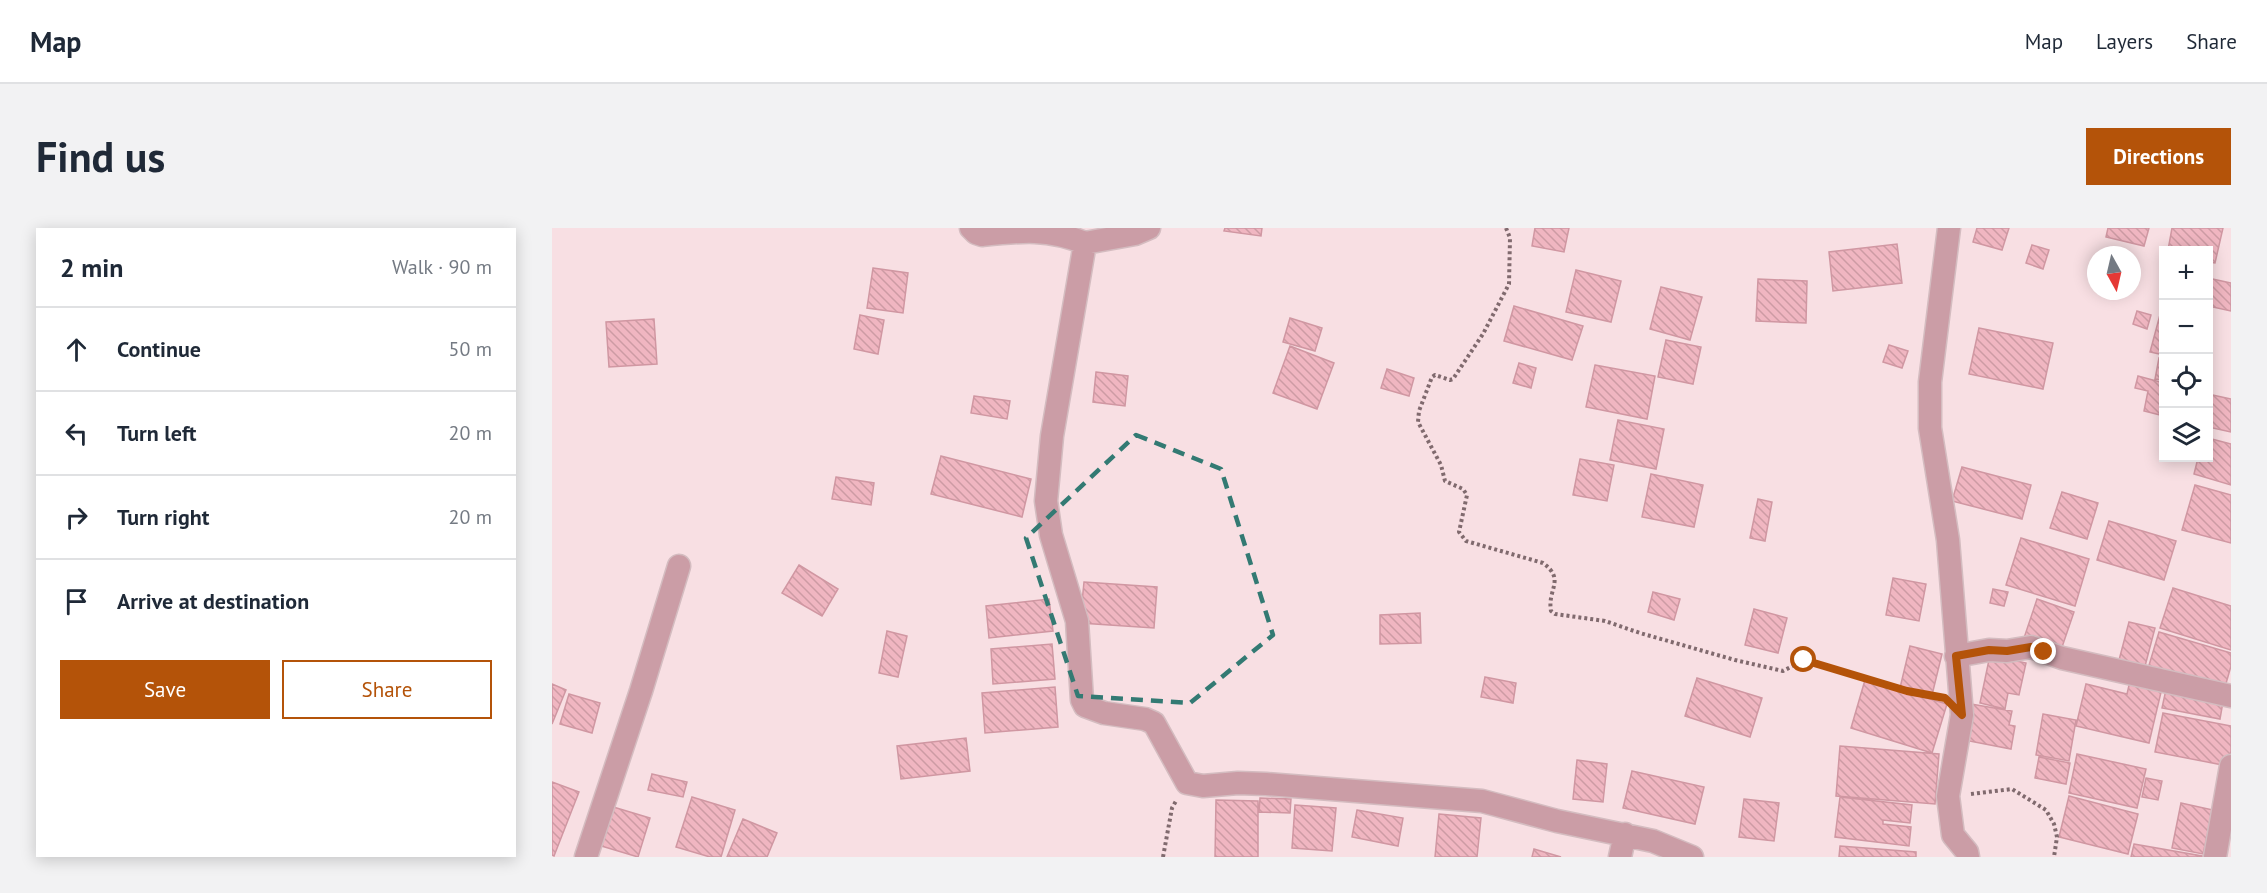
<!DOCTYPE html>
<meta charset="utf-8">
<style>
body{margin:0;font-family:"PT Sans",sans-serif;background:#f2f2f3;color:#1f2937}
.controls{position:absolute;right:18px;top:18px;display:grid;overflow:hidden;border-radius:0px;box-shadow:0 3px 15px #0003}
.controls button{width:54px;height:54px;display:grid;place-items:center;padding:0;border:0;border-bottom:2px solid #e0e1e3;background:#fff;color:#1f2937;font:30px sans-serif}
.compass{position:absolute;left:1535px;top:18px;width:54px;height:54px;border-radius:50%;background:#fff;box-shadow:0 3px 15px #0003;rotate:172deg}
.stop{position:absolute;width:18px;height:18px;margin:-14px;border:4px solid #b45309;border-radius:50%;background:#fff}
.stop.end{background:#b45309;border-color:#fff;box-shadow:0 2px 6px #0008}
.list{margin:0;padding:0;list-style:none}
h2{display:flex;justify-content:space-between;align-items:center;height:78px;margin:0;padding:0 24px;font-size:26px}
h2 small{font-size:20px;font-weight:400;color:#747a83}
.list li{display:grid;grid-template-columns:39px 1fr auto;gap:18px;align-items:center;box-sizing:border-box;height:84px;padding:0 24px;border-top:2px solid #e0e1e3}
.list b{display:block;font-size:22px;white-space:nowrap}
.list em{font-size:20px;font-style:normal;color:#747a83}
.actions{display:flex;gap:12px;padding:18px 24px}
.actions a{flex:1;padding:14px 0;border:2px solid #b45309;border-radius:0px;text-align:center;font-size:21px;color:#b45309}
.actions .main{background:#b45309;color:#fff}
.icon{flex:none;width:33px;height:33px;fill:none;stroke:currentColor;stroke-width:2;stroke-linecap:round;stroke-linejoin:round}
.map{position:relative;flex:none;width:1679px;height:629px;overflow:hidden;border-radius:0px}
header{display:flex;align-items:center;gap:36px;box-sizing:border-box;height:84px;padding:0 30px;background:#fff;border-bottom:2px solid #e0e1e3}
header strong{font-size:28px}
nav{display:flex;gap:33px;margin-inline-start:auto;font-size:21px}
.intro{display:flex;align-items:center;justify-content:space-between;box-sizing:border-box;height:144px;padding:0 36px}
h1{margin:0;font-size:42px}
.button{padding:15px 27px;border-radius:0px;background:#b45309;color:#fff;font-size:21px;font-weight:700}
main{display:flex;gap:36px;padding:0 36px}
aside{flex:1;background:#fff;border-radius:0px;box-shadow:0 3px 15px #0003}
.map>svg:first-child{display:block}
.building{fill:url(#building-back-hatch);stroke:#d097a2;stroke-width:1.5}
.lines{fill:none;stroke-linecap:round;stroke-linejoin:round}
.minor-casing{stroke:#d4bcc0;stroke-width:25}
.path{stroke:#806a6e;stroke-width:4;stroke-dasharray:3 3;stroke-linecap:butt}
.minor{stroke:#cb9da6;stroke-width:22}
.route{stroke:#b45309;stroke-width:8}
.marked{fill:none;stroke:#337a73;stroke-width:4.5;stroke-dasharray:12 8;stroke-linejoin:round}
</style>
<header>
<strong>Map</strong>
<nav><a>Map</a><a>Layers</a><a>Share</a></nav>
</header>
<div class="intro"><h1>Find us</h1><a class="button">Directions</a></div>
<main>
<aside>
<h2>2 min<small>Walk · 90 m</small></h2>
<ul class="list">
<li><svg class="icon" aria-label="ahead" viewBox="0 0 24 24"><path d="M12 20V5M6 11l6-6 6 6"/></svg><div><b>Continue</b></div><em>50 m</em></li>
<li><svg class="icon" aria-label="left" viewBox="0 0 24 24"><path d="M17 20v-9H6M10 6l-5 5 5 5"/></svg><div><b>Turn left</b></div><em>20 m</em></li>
<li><svg class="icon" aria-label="right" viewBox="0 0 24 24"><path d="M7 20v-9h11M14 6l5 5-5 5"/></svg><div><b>Turn right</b></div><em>20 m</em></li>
<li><svg class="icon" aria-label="arrive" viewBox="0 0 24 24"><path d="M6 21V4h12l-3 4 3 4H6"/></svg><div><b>Arrive at destination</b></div></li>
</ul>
<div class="actions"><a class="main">Save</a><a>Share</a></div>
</aside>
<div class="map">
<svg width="1679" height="629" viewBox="0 0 1679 629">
<defs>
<pattern id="building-back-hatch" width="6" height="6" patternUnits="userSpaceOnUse" patternTransform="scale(1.5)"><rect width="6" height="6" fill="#f0b6c1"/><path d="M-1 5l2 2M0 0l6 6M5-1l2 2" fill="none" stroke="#cd9ba4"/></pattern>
</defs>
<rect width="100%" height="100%" fill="#f8dfe3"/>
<path class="building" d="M673 0H710L709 8 672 3Z
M983 0H1017L1012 24 980 18Z
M1425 0H1457L1450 22 1421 14Z
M1556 0H1597L1592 18 1554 9Z
M1620 0H1671L1663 35 1656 34V22H1616Z
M1345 16 1350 55 1281 63 1277 24Z
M1480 17 1497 22 1491 41 1474 35Z
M321 40 356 45 351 85 315 80Z
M1024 42 1069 53 1059 94 1014 84Z
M1656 50 1679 55V83L1656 78Z
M1206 51 1255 53 1254 95 1204 93Z
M1109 59 1150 69 1138 112 1098 101Z
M1612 72V127L1598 124Z
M962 78 1031 98 1020 132 952 113Z
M1585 83 1599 87 1595 101 1581 96Z
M308 87 332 92 326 126 302 121Z
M738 90 770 100 763 123 731 114Z
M102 91 105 136 57 139 54 94Z
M1427 100 1501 115 1491 161 1417 146Z
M1114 112 1149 119 1141 156 1106 149Z
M1337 117 1356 123 1350 140 1331 134Z
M738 118 782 135 765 181 721 165Z
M1607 130 1612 131V152L1603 151Z
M967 135 984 140 979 160 961 155Z
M1043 137 1103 148 1095 191 1034 179Z
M835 141 862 150 857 168 829 160Z
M544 144 576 148 573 178 541 174Z
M1586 148 1612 155V188L1592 183 1596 163 1583 160Z
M1656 166 1679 171V204L1656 199Z
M422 168 458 173 455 191 419 185Z
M1066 192 1112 201 1104 241 1058 232Z
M1656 210 1679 216V257L1642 246 1646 230H1656Z
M389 228 479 251 470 289 379 266Z
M1028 231 1062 237 1055 273 1021 267Z
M1410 239 1479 257 1470 291 1400 273Z
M1099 246 1151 257 1142 299 1090 289Z
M284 249 322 255 319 277 280 271Z
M1643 257 1679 267V315L1630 302Z
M1510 264 1546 275 1535 311 1498 300Z
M1206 271 1220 274 1213 313 1198 310Z
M1557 293 1624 313 1612 352 1545 332Z
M1469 310 1537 331 1523 378 1454 357Z
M247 337 286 361 270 388 230 365Z
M1341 350 1374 356 1367 393 1334 387Z
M532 354 605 359 602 400 528 395Z
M1621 360 1679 378V422L1608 400Z
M1441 361 1456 364 1452 378 1438 375Z
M1101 364 1128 371 1122 392 1096 384Z
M497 371 501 403 437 410 434 378Z
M1485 371 1522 384 1509 422 1472 410Z
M1202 381 1235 390 1226 425 1193 417Z
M868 385 869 415 828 416V387Z
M1577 394 1603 400 1592 442 1566 436Z
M335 403 355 408 346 449 327 445Z
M1607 404 1679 425V438L1671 466 1595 444Z
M500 416 503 451 441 456 439 421Z
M1358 418 1390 426 1380 467 1348 460Z
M1438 427 1474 435 1467 467 1456 465 1453 481 1428 475Z
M933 449 964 455 961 475 929 469Z
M1145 450 1210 470 1198 509 1133 488Z
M1313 452 1395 476 1380 525 1299 500Z
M1578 453 1610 460 1597 515 1524 498 1534 456 1575 466Z
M0 456 14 462 0 496Z
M1615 457 1672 468 1668 491 1610 480Z
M503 459 506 499 433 505 430 465Z
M17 466 48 475 40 505 8 496Z
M1419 476 1460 483 1457 497 1463 498 1459 521 1412 512Z
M1611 485 1679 498V523L1676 538 1603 524Z
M1491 486 1524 492 1517 533 1484 527Z
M414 510 418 543 349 551 345 518Z
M1288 518 1387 526 1383 576 1284 568Z
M1525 526 1594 541 1585 580 1517 565Z
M1487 529 1518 535 1514 556 1483 550Z
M1025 532 1055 536 1051 574 1021 571Z
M1080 543 1152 559 1143 596 1071 580Z
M100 546 135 554 131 569 96 562Z
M1594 550 1610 553 1606 572 1590 569Z
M0 554 27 564 2 628 0 627Z
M1517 568 1586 586 1576 626 1507 609Z
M140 569 183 582 169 629H158L124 619Z
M1288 569 1360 577 1358 595 1331 592V596L1359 599 1357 618 1283 609Z
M708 570 739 571 738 585 707 584Z
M1192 571 1227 575 1222 613 1187 609Z
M664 572 706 573V629H663Z
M1629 575 1661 582 1651 626 1620 620Z
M743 577 784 580 780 623 740 620Z
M58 578 98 590 86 629 46 617Z
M805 582 851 590 846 618 800 609Z
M887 586 929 590 925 629H883Z
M191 591 225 605 215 629H175Z
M1582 616 1650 628V629H1579Z
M1288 618 1364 624V629H1287Z
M982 621 1009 629H980Z"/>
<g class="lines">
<g class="minor-casing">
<path id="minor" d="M419 0 424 5 430 7C469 3 496 0 533 15
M597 0 583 6 533 15 500 208 494 273 499 307 525 393 530 472 533 478 552 485 593 491 602 495 635 555 651 558 686 555 714 556 930 573 1005 593 1101 613 1140 629
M1397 0 1378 154V200L1396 312 1410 487 1396 568 1401 607 1415 624 1416 629
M1404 428 1437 422 1455 423 1479 419 1510 430 1679 468
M34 629 89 463 127 338
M1068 629 1073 606
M1663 629 1679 538"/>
</g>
<path class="path" d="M954 0 958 10 957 56 931 106 901 151 898 152 883 147 880 149 867 183 866 194 889 237 893 253 911 261 915 267 907 304 914 313 991 335C1014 352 995 361 999 383L1003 386 1053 393 1088 405 1183 432 1231 443 1252 432 1355 463 1386 469
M1419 566 1460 561 1494 582 1502 596 1505 609 1502 629
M611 629 620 580 624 573"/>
<use href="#minor" class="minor"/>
</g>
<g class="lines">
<path class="route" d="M1252 432 1355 463 1393 470 1410 487 1404 428 1437 422 1455 423 1479 419 1492 424"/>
</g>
<path class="marked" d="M584 207 669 241 721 407 638 475 526 468 474 310Z"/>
</svg>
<div class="controls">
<button>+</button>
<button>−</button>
<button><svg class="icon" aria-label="locate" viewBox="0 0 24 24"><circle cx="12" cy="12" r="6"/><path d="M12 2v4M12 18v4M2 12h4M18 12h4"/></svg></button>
<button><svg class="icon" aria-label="layers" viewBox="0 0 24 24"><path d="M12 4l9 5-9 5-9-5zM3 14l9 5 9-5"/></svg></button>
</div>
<svg class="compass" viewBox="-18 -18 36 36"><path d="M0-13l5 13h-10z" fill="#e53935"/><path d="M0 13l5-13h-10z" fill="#747a83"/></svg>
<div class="stop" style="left:1252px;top:432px"></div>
<div class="stop end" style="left:1492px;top:424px"></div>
</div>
</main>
